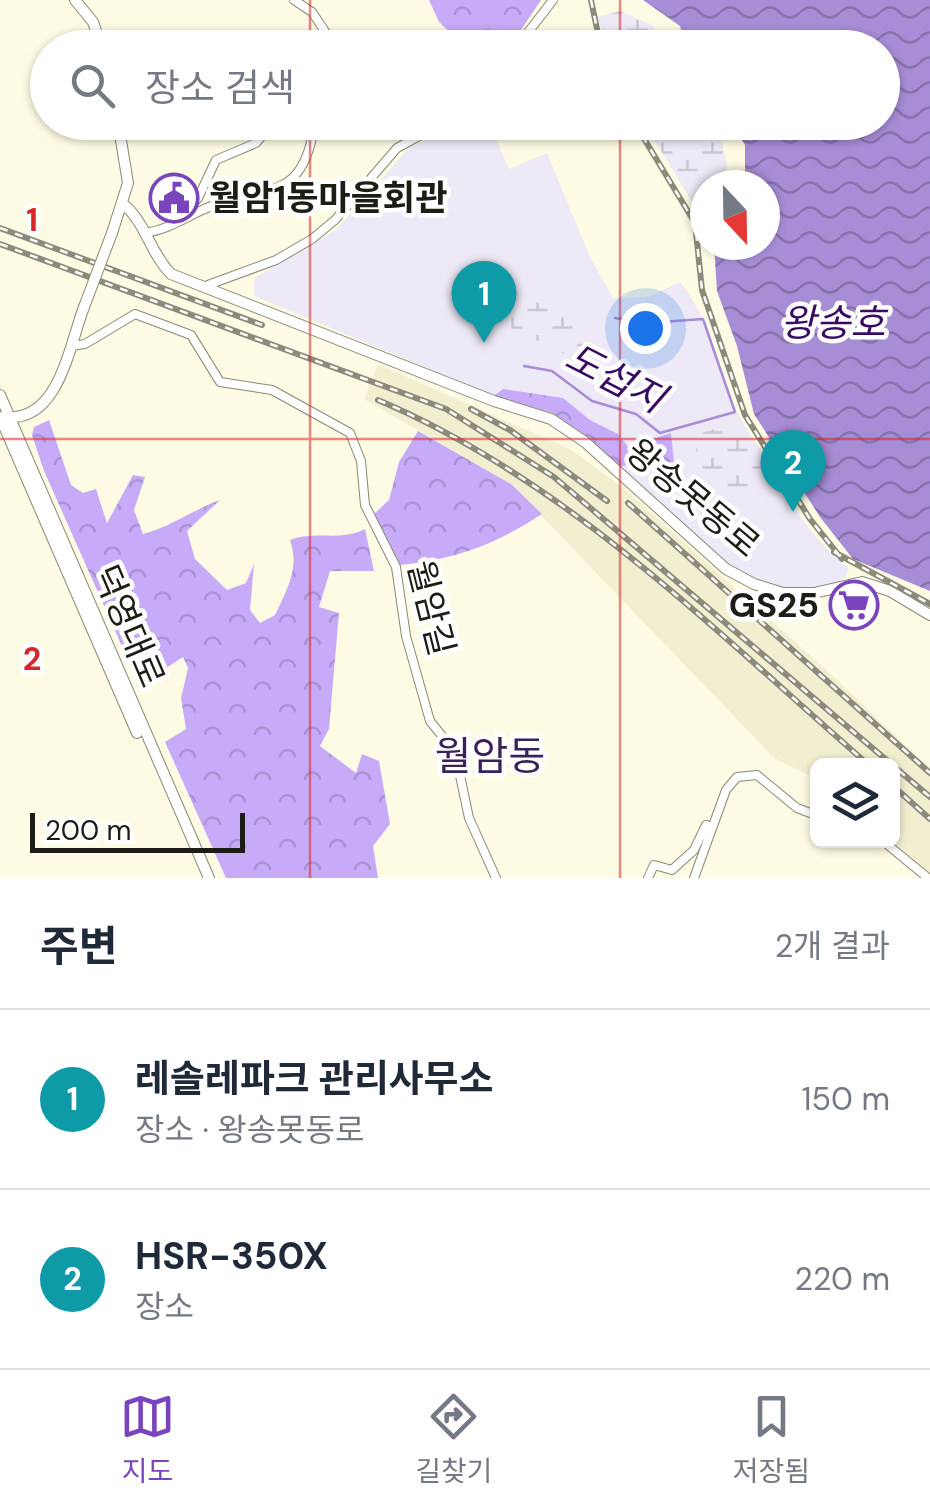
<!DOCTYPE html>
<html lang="ko">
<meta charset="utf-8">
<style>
body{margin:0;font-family:"DM Sans","Noto Sans KR",sans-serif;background:#f6f6f7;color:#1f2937}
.controls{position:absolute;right:30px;bottom:30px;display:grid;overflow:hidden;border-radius:15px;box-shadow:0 2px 8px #0004}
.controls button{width:90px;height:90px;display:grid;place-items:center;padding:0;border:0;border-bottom:2px solid #e0e1e3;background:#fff;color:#1f2937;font:50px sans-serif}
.compass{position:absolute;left:690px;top:170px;width:90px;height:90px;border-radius:50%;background:#fff;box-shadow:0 2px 8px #0004;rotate:158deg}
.scale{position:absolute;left:30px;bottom:25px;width:215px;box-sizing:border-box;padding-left:10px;border:5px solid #1e1d15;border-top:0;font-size:28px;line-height:35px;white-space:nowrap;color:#1e1d15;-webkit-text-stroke:8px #fff;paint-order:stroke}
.you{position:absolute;left:645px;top:328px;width:35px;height:35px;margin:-25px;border:8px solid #fff;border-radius:50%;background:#1a73e8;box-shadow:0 0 0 15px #1a73e833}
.badge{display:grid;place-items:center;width:65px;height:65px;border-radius:50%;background:#7a45bc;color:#fff;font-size:32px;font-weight:700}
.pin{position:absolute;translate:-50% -82px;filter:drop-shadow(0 2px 5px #0008)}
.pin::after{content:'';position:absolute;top:52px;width:35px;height:30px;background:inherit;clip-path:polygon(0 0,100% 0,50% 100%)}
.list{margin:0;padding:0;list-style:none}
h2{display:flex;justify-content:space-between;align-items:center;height:130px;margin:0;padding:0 40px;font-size:42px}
h2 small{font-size:32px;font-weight:400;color:#747a83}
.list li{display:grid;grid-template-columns:65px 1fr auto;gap:30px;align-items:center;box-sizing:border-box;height:180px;padding:0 40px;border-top:2px solid #e0e1e3}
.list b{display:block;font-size:38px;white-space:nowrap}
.list p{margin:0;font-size:32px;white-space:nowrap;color:#747a83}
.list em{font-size:32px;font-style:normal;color:#747a83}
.icon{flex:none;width:55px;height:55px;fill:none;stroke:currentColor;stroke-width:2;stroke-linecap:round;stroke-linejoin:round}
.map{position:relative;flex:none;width:930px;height:878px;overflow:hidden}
.search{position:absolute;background:#fff;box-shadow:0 2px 8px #0004;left:30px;right:30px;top:30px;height:110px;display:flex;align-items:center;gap:25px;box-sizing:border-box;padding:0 35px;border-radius:55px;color:#747a83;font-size:38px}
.sheet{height:490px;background:#fff}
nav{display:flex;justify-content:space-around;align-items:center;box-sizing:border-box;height:140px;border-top:2px solid #e0e1e3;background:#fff;font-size:28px;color:#747a83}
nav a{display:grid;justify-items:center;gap:5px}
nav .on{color:#7a45bc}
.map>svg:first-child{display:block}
.built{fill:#f2eed0}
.green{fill:#ede9f6}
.forest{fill:url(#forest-crowns)}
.wetland{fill:url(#wetland-marsh)}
.water{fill:url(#water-waves)}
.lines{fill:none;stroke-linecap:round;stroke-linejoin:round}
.stream{stroke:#a78cd6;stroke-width:2.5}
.minor-casing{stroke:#8b8874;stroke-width:10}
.tertiary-casing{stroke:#8b8874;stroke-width:12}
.minor{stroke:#fff;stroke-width:8}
.tertiary{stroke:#fff;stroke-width:10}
.rail-casing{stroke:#8c8a7a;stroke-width:6}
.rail{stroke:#fff;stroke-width:2.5;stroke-dasharray:8;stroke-linecap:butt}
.tertiary-bridge-casing{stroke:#8b8874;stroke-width:12;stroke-linecap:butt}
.tertiary-bridge{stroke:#fff;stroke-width:10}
.grid{fill:none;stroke:#d62828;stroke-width:2.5;stroke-opacity:0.55}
.labels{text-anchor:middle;stroke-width:9;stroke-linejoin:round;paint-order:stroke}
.poi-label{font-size:35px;font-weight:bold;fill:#1e1d15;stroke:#fff;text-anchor:start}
.street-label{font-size:35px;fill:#1e1d15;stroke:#fff}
.water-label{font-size:38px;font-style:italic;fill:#380a63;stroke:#fff}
.quarter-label{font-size:40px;fill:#39215a;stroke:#fff}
.grid-label{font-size:32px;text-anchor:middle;font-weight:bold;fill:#d62828;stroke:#fff;stroke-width:9;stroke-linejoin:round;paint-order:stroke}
</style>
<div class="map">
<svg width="930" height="878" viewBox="0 0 930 878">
<defs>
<pattern id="forest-crowns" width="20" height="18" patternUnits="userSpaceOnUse" patternTransform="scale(2.5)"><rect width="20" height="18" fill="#c7abf8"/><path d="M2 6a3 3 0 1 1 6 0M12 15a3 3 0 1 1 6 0" fill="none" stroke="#aa93d4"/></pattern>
<pattern id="wetland-marsh" width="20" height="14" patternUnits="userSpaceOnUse" patternTransform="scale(2.5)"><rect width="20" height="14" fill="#ede9f6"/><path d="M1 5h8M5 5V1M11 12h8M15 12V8" fill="none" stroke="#cbc7d2"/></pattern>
<pattern id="water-waves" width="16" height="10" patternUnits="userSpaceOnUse" patternTransform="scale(2.5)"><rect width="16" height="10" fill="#a78cd6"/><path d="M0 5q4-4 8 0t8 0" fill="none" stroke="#8772ac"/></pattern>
</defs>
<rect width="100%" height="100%" fill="#fefbe4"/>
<path class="built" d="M378 364 570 449 626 490 835 678 930 769V874L892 841V766H818L817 779 774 758 511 484 364 399Z"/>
<path class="green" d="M461 123H489L509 169 547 153 590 257 613 298 648 297 680 282C716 327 717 373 742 421 766 467 808 539 849 568L845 578C805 597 764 588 728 566L553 413 494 396 254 296V278L336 230 410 147Z"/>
<path class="forest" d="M429 0H541L509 48 465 47 439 22Z
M503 389 563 398 590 420 618 434 636 457 634 464 618 467 553 413 494 396Z
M49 420 71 485 83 493 96 489 107 523 133 475 145 477 134 510 143 534C170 527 193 510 220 500L187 531 195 559 227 590 246 583 254 564 250 610 260 623 275 615C287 589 300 568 290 540 317 530 339 542 365 529L374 571H330L319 607 339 613 329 729 320 746 356 773 362 754 379 761 390 824 373 846 378 878H226L165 742 186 729 181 698 188 668 183 657 151 678 137 680 44 471 32 435 34 427Z
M418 431 511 484 542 514C495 545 454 560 398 565L374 514 389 500 399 462Z
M671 433 675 472 653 460 638 444Z"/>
<path class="wetland" d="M621 11 653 26 664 47H609L597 17Z
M644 123H695L722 142 727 166 723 185H705V207L699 213Z
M511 294 577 316 585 330 584 369 550 344 513 335 508 310Z
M741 420 776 474H768L767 483C749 491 731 494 713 487L710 478 696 469V435Z"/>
<path class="water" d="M643 0H930V591L853 559 820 517 754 414 737 346 717 291 714 245H765V185H745V145L731 123 882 122V48L686 47 680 26Z"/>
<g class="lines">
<path class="stream" d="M524 366 552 371 592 401 636 414 660 433 735 412 703 319 648 323 615 318"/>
<g class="minor-casing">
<path id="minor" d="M294 0 312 12 336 48
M284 46V48
M516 48 553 0
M180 220 198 198 216 160 256 143 273 122
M144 233C169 230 187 216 209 207 268 183 303 204 315 122
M208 285 276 260 312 239 335 220 397 148 445 122
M71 346 85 344 135 314 191 335 220 382 272 390 350 433 361 461 365 505 396 567 406 636 430 721 455 752 469 818 496 878
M883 841 928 878
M648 878 654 865 672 870 694 850 706 825 712 827
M694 878 726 790 737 777 757 775 797 808 818 816"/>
</g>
<g class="tertiary-casing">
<path id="tertiary" d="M75 0 93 22 102 48
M123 204C145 221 150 253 171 274L494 401 551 419 585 442 726 569 754 584 783 593H814L862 582 890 591 930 615
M112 233 128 183 118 122
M0 395 209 878
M0 417 137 733
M6 417C59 422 69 346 84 307"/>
</g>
<use href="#minor" class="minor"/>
<use href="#tertiary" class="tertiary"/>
<g class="rail-casing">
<path id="rail" d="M591 0 601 48
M634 122 695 223 702 290 745 415 810 519 842 559
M0 228 262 325
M0 244 446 409 554 477 930 797
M378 400C567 480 717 633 870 766
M471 409 510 430 607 501
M628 503 930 773
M834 552 930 604
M892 785 930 819"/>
</g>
<use href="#rail" class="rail"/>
<g class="tertiary-bridge-casing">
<path id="tertiary-bridge" d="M84 307 112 233"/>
</g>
<use href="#tertiary-bridge" class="tertiary-bridge"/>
</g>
<path class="grid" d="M310 0V48M620 0V48M310 122V878M620 122V878M0 439H930"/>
<defs>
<g id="civic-ring" transform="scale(2.5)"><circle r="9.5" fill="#fff" stroke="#7a45bc" stroke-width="1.5"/><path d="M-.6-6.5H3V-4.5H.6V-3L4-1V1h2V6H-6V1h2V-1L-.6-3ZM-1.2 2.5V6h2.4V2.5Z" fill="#7a45bc"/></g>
<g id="supermarket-ring" transform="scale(2.5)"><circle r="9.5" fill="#fff" stroke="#7a45bc" stroke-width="1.5"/><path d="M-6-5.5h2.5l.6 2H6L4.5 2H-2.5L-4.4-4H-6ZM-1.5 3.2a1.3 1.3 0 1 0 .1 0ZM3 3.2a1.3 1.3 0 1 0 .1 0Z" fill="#7a45bc"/></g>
</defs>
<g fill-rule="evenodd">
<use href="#civic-ring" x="174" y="198"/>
<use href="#supermarket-ring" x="854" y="605"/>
</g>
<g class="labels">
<g class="poi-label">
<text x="209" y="210">월암1동마을회관</text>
<text x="819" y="617" text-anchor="end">GS25</text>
</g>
<g class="street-label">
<text transform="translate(693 498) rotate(40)" y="12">왕송못동로</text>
<text transform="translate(431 608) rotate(76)" y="12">월암길</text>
<text transform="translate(129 626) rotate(67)" y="12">덕영대로</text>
</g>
<g class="water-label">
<text x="833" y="336">왕송호</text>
<text transform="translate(615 378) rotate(27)" y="13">도섭지</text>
</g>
<g class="quarter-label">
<text x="490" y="770">월암동</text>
</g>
</g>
<g class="grid-label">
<text x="32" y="231">1</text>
<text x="32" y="670">2</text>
</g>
</svg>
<div class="controls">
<button><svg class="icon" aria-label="layers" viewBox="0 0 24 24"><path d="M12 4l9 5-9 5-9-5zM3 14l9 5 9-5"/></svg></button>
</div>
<svg class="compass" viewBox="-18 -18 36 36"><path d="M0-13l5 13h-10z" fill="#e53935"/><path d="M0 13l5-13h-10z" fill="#747a83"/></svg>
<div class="scale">200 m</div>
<div class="you"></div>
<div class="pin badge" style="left:484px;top:343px;background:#0f9aa8">1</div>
<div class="pin badge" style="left:793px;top:512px;background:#0f9aa8">2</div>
<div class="search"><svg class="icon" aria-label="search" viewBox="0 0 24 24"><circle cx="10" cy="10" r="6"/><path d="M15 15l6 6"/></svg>장소 검색</div>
</div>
<section class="sheet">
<h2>주변<small>2개 결과</small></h2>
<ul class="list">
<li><span class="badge" style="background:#0f9aa8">1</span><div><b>레솔레파크 관리사무소</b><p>장소 · 왕송못동로</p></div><em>150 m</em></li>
<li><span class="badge" style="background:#0f9aa8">2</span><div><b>HSR-350X</b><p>장소</p></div><em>220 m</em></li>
</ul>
</section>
<nav>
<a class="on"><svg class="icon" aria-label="map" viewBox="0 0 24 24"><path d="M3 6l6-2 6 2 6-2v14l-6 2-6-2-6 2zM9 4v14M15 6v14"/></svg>지도</a>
<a><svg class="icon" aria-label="directions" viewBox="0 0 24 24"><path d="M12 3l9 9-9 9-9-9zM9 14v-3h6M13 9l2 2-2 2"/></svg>길찾기</a>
<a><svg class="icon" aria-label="saved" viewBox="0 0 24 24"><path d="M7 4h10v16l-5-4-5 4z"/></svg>저장됨</a>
</nav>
